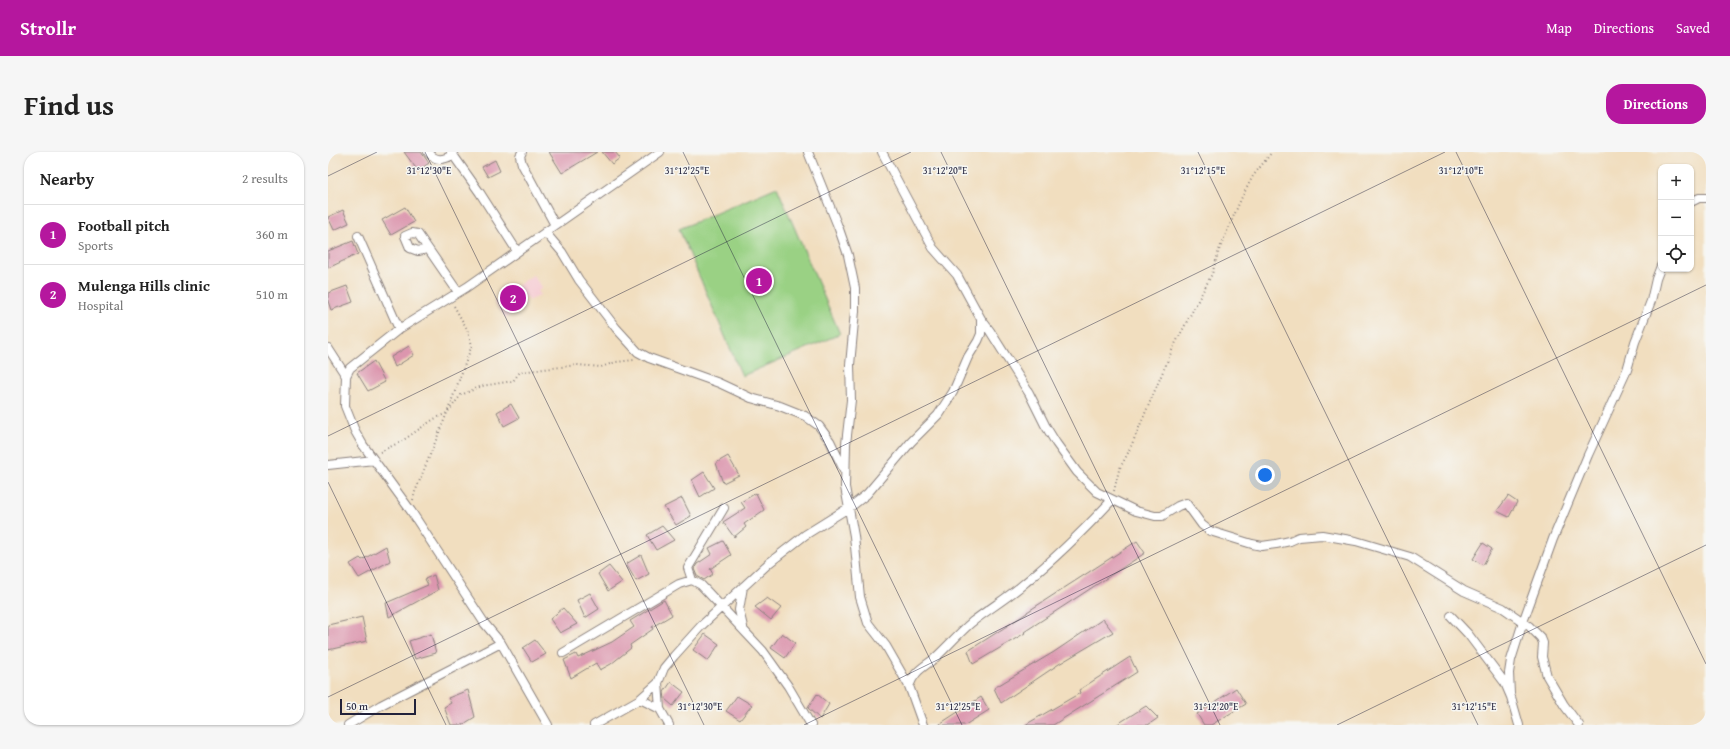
<!DOCTYPE html>
<meta charset="utf-8">
<style>
body{margin:0;font-family:"Gentium Book Plus",serif;background:#f6f6f6;color:#222}
.controls{position:absolute;right:12px;top:12px;display:grid;overflow:hidden;border-radius:8px;box-shadow:0 1px 3px #0004}
.controls button{width:36px;height:36px;display:grid;place-items:center;padding:0;border:0;border-bottom:1px solid #e0e0e0;background:#fff;color:#222;font:20px sans-serif}
.scale{position:absolute;left:12px;bottom:10px;width:76px;box-sizing:border-box;padding-left:4px;border:2px solid #22223b;border-top:0;font-size:11px;line-height:14px;white-space:nowrap;color:#22223b;-webkit-text-stroke:3px #f6f6f2;paint-order:stroke}
.you{position:absolute;left:937px;top:323px;width:14px;height:14px;margin:-10px;border:3px solid #fff;border-radius:50%;background:#1a73e8;box-shadow:0 0 0 6px #1a73e833}
.badge{display:grid;place-items:center;width:26px;height:26px;border-radius:50%;background:#b5179e;color:#fff;font-size:13px;font-weight:700}
.pin{position:absolute;translate:-50% -50%;border:2px solid #fff;box-shadow:0 1px 4px #0006}
.list{margin:0;padding:0;list-style:none}
h2{display:flex;justify-content:space-between;align-items:center;height:52px;margin:0;padding:0 16px;font-size:17px}
h2 small{font-size:13px;font-weight:400;color:#767676}
.list li{display:grid;grid-template-columns:26px 1fr auto;gap:12px;align-items:center;box-sizing:border-box;height:60px;padding:0 16px;border-top:1px solid #e0e0e0}
.list b{display:block;font-size:15px;white-space:nowrap}
.list p{margin:0;font-size:13px;white-space:nowrap;color:#767676}
.list em{font-size:13px;font-style:normal;color:#767676}
.icon{flex:none;width:22px;height:22px;fill:none;stroke:currentColor;stroke-width:2;stroke-linecap:round;stroke-linejoin:round}
.map{position:relative;flex:none;width:1378px;height:573px;overflow:hidden;border-radius:16px}
header{display:flex;align-items:center;gap:24px;box-sizing:border-box;height:56px;padding:0 20px;background:#b5179e;color:#fff}
header strong{font-size:19px}
nav{display:flex;gap:22px;margin-inline-start:auto;font-size:14px}
.intro{display:flex;align-items:center;justify-content:space-between;box-sizing:border-box;height:96px;padding:0 24px}
h1{margin:0;font-size:28px}
.button{padding:10px 18px;border-radius:16px;background:#b5179e;color:#fff;font-size:14px;font-weight:700}
main{display:flex;gap:24px;padding:0 24px}
aside{flex:1;background:#fff;border-radius:16px;box-shadow:0 1px 3px #0004}
.map>svg:first-child{display:block}
.built{fill:#f6cfd6}
.green{fill:#9ad184;stroke:#5e7a60}
.building{fill:#dc96ae}
.lines{fill:none;stroke-linecap:round;stroke-linejoin:round}
.street-casing{stroke:#8a807d;stroke-width:10}
.path{stroke:#8a807d;stroke-width:2;stroke-dasharray:1 3;stroke-linecap:butt}
.street{stroke:#fff;stroke-width:8}
.ticks{fill:none;stroke:#22223b;stroke-width:1;stroke-opacity:0.45}
.ticks-label{font-size:10px;text-anchor:middle;fill:#22223b;stroke:#f6f6f2;stroke-width:3;stroke-linejoin:round;paint-order:stroke}
</style>
<header>
<strong>Strollr</strong>
<nav><a>Map</a><a>Directions</a><a>Saved</a></nav>
</header>
<div class="intro"><h1>Find us</h1><a class="button">Directions</a></div>
<main>
<aside>
<h2>Nearby<small>2 results</small></h2>
<ul class="list">
<li><span class="badge">1</span><div><b>Football pitch</b><p>Sports</p></div><em>360 m</em></li>
<li><span class="badge">2</span><div><b>Mulenga Hills clinic</b><p>Hospital</p></div><em>510 m</em></li>
</ul>
</aside>
<div class="map">
<svg width="1378" height="573" viewBox="0 0 1378 573">
<rect width="100%" height="100%" fill="#f6f6f2"/>
<filter id="ink" filterUnits="userSpaceOnUse"><feTurbulence type="fractalNoise" baseFrequency=".025" numOctaves="2"/><feDisplacementMap in="SourceGraphic" scale="8" xChannelSelector="R" yChannelSelector="G"/><feConvolveMatrix kernelMatrix="1 2 1 2 8 2 1 2 1" color-interpolation-filters="sRGB"/></filter>
<filter id="wash" filterUnits="userSpaceOnUse"><feTurbulence type="fractalNoise" baseFrequency=".012" numOctaves="4" result="noise"/><feDisplacementMap in="SourceGraphic" scale="16" xChannelSelector="R" yChannelSelector="G"/><feGaussianBlur stdDeviation="0.9" result="paint"/><feColorMatrix in="noise" values="0 0 0 0 0 0 0 0 0 0 0 0 0 0 0 0 0 1.4 0 .05"/><feComposite in="paint" operator="in"/></filter>
<g filter="url(#wash)">
<rect width="100%" height="100%" fill="#f1debf"/>
<path class="built" d="M205 123 214 136 210 139 212 143 201 149 199 144 195 148 198 152 178 166 166 150Z"/>
<path class="green" d="M449 35 512 182 414 224 351 77Z"/>
<g id="blocks">
<path class="building" d="M76 0H93L101 11 90 19Z
M221 0H269L234 21Z
M274 0H287L292 6 284 12Z
M167 8 172 19 160 25 154 15Z
M77 55 86 70 63 83 54 68Z
M15 58 21 71 6 78 0 65Z
M25 89 30 102 0 116V99Z
M19 134 25 150 3 158 0 149V141Z
M81 194 86 203 67 215 63 205Z
M46 209 57 230 40 239 29 221Z
M183 252 191 266 176 274 169 260Z
M400 304 411 323 395 331 388 311Z
M376 320 386 336 372 345 364 328Z
M428 341 436 358 416 372 418 375 406 385 395 370 417 356 413 350Z
M1180 344 1189 350 1181 365 1169 359Z
M354 346 363 364 348 373 336 355Z
M334 374 346 388 328 398 319 383Z
M395 389 403 403 382 417 385 422 376 428 369 424 366 417 369 412 384 402 381 396Z
M809 389 817 401 696 480 697 481 645 512 640 499 699 461V460Z
M1155 391 1164 397 1155 413 1145 407Z
M58 394 62 409 31 426 22 412 32 406 34 408Z
M313 403 321 422 308 429 298 412Z
M281 414 294 430 280 439 270 422Z
M106 423 110 438 61 465 58 451 100 433 97 427Z
M262 441 271 457 257 466 249 448Z
M439 446 453 456 443 468 427 455Z
M336 448 344 463 324 475 325 477 302 493 303 496 283 512 272 518 268 511 243 526 236 508 248 502 250 506 284 490 306 475 302 469Z
M235 456 249 472 232 481 222 467Z
M34 465 39 489 0 498V473Z
M775 467 785 480 731 512 673 551 666 536 726 500Z
M454 481 467 491 457 506 443 496Z
M103 482 108 501 87 507 81 489Z
M377 482 391 492 380 509 365 498Z
M207 488 218 502 204 510 195 496Z
M802 505 809 520 725 573H697L752 541 751 538Z
M343 530 356 540 345 554 337 547 336 540Z
M908 536 918 552 883 573H876L869 562Z
M140 538 147 565 134 573H123L116 555 123 551 120 546Z
M489 542 501 552 492 567 480 556Z
M409 544 424 553 412 568 398 559Z
M653 545 661 558 637 573H610Z
M818 554 830 566 820 573H788Z"/>
</g>
</g>
<g filter="url(#ink)">
<use href="#blocks" fill-opacity="0" stroke="#8a807d" stroke-width="1"/>
<g class="lines">
<g class="street-casing">
<path id="street" d="M100 0C108 10 115 8 125 3
M123 0 152 41 189 99
M194 0 192 4 194 12 227 73
M480 0 511 77 520 103 527 136V159L522 213 523 248 518 292 517 335 526 384 532 445 540 471 558 494 581 534 595 573
M1363 50 1371 46H1378
M217 80 234 100 251 128 288 176 310 200 321 206 391 231 423 246 452 254 477 264 491 274 502 289 516 318
M30 84 71 177
M99 97 90 99 82 96 77 84 84 81 90 82 130 140
M653 167 662 179 701 241 717 273 728 291 749 320 769 340 808 359 827 364H834L850 354 858 351 874 373 882 379 924 392 934 394 948 392 962 389 971 385 994 383 1028 389 1082 405 1136 439 1175 456 1201 474 1213 486 1215 491 1214 505 1219 524 1236 553 1251 573
M0 196 18 224
M0 313 46 308
M364 428 360 416 396 356
M415 435 411 458 415 475
M1123 464 1140 482 1177 531 1183 545 1191 573
M235 501 351 432 364 428 373 433 435 499 460 534 483 573
M581 534C587 518 595 516 607 506 620 494 631 481 644 470 662 456 681 445 698 430 729 405 757 377 784 348
M1182 542 1181 521 1183 508 1195 470 1225 387 1260 303 1299 218 1307 190 1323 149 1328 127 1333 114
M312 547 332 557
M20 573 53 553 173 491
M220 573 173 491 157 472 83 359 35 293 27 279 17 254 18 224 22 216 71 177 139 135 332 0
M266 573 312 547 330 531
M341 573 332 557 330 531 336 516 346 504 373 474 441 411 477 383 525 353 539 342 583 290 610 263 625 240 640 205 650 189 653 182V167L629 123 605 96 554 0"/>
</g>
<path class="path" d="M52 300 74 289 106 267 119 261 133 243 154 234 185 229 192 220 249 213 273 215 288 210 306 208
M786 339 791 318 801 299 845 196 884 122 891 98 913 47 925 24 944 0
M85 348 87 340 119 261 144 193 139 177 126 154"/>
<use href="#street" class="street"/>
</g>
</g>
<path class="ticks" d="M97 0 376 573M355 0 634 573M613 0 892 573M870 0 1150 573M1128 0 1378 512M0 24 49 0M0 284 583 0M0 330 118 573M0 545 1117 0M476 573 1378 133M1009 573 1378 393"/>
<g class="ticks-label">
<text x="101" y="22">31°12'30"E</text>
<text x="359" y="22">31°12'25"E</text>
<text x="617" y="22">31°12'20"E</text>
<text x="875" y="22">31°12'15"E</text>
<text x="1133" y="22">31°12'10"E</text>
<text x="372" y="558">31°12'30"E</text>
<text x="630" y="558">31°12'25"E</text>
<text x="888" y="558">31°12'20"E</text>
<text x="1146" y="558">31°12'15"E</text>
</g>
</svg>
<div class="controls">
<button>+</button>
<button>−</button>
<button><svg class="icon" aria-label="locate" viewBox="0 0 24 24"><circle cx="12" cy="12" r="6"/><path d="M12 2v4M12 18v4M2 12h4M18 12h4"/></svg></button>
</div>
<div class="scale">50 m</div>
<div class="you"></div>
<div class="pin badge" style="left:431px;top:129px">1</div>
<div class="pin badge" style="left:185px;top:146px">2</div>
</div>
</main>
